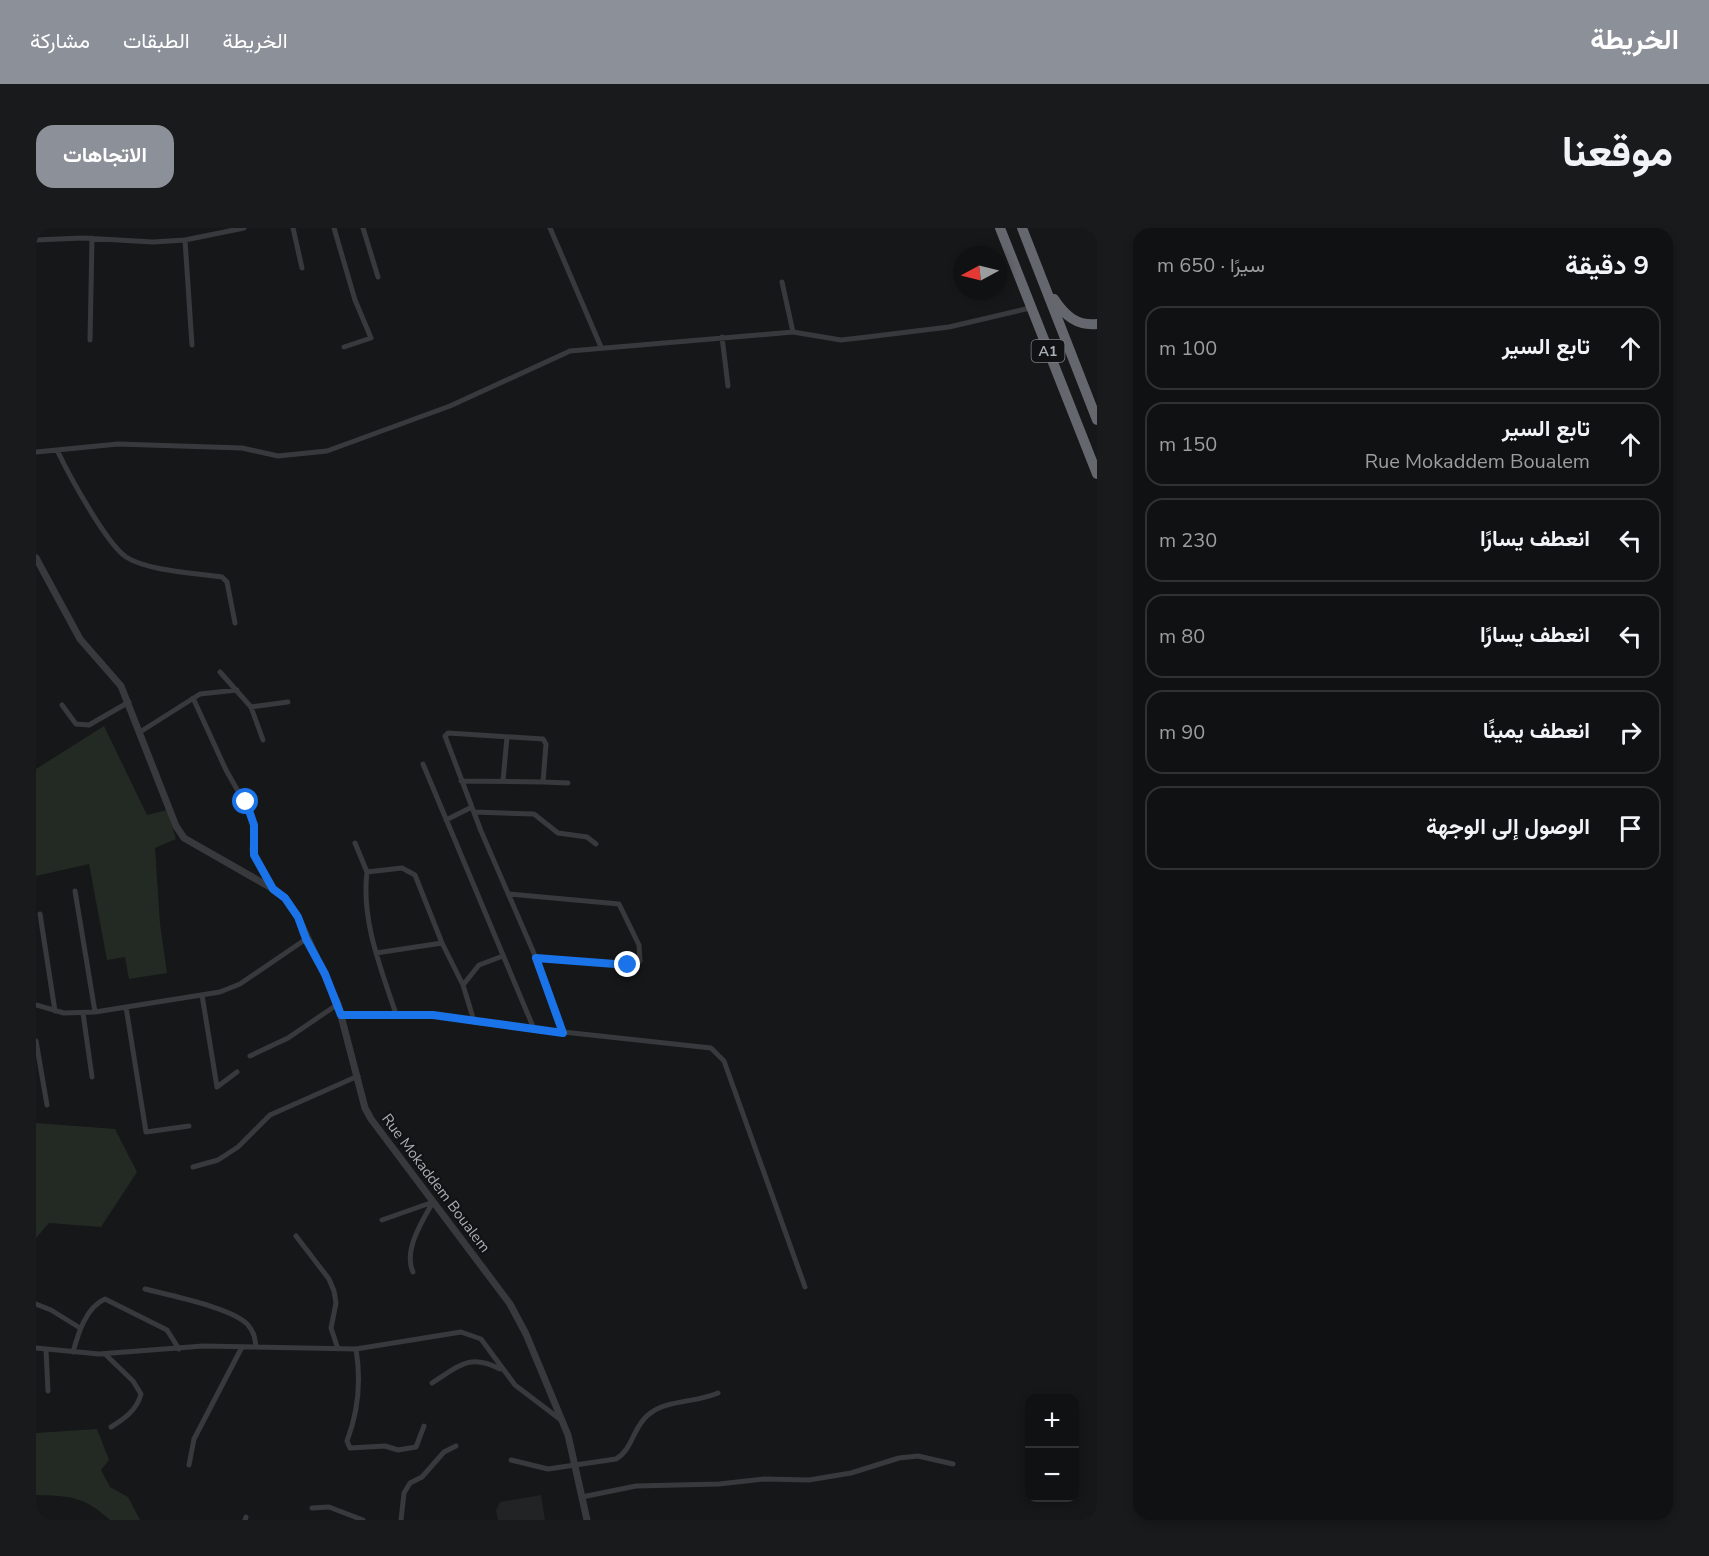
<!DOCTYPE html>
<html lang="ar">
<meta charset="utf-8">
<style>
body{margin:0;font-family:"Nunito Sans",Vazirmatn,sans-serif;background:#191a1b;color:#f1f3f6;direction:rtl}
.controls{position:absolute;right:18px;bottom:18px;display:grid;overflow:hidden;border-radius:12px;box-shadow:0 3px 9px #0003}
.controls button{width:54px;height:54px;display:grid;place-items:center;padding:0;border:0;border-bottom:2px solid #303132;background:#101112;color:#f1f3f6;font:30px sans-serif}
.compass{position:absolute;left:917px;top:18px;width:54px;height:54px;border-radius:50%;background:#101112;box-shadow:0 3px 9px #0003;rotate:263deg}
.stop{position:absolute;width:18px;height:18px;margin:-14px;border:4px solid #1a73e8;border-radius:50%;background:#fff}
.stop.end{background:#1a73e8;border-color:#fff;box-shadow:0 2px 6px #0008}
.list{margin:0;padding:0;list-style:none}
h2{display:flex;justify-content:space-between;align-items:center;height:78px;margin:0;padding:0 24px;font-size:26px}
h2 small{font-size:20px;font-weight:400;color:#9c9d9f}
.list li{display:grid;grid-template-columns:39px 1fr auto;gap:18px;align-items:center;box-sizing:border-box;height:84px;margin:0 12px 12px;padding:0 12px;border:2px solid #303132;border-radius:18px}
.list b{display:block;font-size:22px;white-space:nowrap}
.list p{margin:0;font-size:20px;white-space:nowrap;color:#9c9d9f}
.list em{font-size:20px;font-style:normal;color:#9c9d9f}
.icon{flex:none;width:33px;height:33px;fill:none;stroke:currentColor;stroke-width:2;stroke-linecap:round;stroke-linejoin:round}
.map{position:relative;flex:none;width:1061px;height:1292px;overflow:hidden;direction:ltr;border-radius:18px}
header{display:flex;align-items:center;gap:36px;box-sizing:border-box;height:84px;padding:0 30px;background:#8c9099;color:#fff}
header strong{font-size:28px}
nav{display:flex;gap:33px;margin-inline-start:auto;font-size:21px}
.intro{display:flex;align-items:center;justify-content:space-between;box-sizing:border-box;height:144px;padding:0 36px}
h1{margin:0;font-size:42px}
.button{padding:15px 27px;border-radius:18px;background:#8c9099;color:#fff;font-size:21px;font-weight:700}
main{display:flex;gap:36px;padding:0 36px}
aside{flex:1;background:#101112;border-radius:18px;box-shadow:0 3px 9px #0003}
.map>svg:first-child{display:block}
.built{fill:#222325}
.green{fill:#232a23}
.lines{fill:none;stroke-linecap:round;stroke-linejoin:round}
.minor{stroke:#38393c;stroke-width:5}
.tertiary{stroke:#38393c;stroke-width:7}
.motorway{stroke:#64676d;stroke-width:10}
.route{stroke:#1a73e8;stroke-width:8}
.labels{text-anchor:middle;stroke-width:4.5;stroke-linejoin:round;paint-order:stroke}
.shield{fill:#111213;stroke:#7c8085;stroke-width:1.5}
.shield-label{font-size:14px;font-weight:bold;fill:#aaafb6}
.street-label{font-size:15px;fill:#aaafb6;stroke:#111213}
</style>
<header>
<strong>الخريطة</strong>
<nav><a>الخريطة</a><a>الطبقات</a><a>مشاركة</a></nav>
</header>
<div class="intro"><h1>موقعنا</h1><a class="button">الاتجاهات</a></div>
<main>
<aside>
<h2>9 دقيقة<small>سيرًا · 650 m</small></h2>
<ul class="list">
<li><svg class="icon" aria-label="ahead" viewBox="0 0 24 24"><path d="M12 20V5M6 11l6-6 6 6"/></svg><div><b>تابع السير</b></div><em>100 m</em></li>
<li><svg class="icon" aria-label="ahead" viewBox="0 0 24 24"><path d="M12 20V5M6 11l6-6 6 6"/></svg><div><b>تابع السير</b><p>Rue Mokaddem Boualem</p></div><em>150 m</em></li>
<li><svg class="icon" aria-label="left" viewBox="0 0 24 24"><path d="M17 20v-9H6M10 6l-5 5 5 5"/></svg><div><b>انعطف يسارًا</b></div><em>230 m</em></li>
<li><svg class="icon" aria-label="left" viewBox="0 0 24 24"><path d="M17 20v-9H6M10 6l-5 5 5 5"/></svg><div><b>انعطف يسارًا</b></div><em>80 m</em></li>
<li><svg class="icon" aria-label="right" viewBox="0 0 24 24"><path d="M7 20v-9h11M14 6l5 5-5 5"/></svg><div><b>انعطف يمينًا</b></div><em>90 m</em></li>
<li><svg class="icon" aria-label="arrive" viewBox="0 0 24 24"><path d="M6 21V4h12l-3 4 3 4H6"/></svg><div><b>الوصول إلى الوجهة</b></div></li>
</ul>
</aside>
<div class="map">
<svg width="1061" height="1292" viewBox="0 0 1061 1292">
<rect width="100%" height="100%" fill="#161718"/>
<path class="built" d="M505 1267 509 1292H462L460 1282 464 1274Z"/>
<path class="green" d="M68 498 111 587 131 582 140 611 119 620 124 696 131 745 93 751 89 729 71 732 53 636 0 648V541Z
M0 895 79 901 101 944 65 999 13 995 0 1010Z
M61 1201 73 1232 65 1242 74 1259 92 1269 104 1292H74C47 1268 35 1268 0 1267V1205Z"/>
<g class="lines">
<path class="minor" d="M257 0 266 40
M298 0 319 72 335 110 308 119
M327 0 342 49
M514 0 565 119
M0 12 47 10 117 14 149 12 208 0
M149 12 156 117
M746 54 757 104
M686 109 692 158
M54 112 56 10
M0 224 82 216 206 220 242 228 291 223 414 178 534 123 757 104 805 112 823 110 913 99 994 80
M22 224C33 247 70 315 90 329 112 343 159 345 186 349L191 354 199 395
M184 444 215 479 227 512
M157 470 190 542 215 586 218 597 216 622 236 660
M26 477 40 496 53 497 93 474
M215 479 252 474
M104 504 164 466 201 462
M387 536 498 801
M425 553 507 554
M467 553 471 509
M438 584 498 586 522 605 551 609 560 616
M410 592 436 579
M319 615 331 644 366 640 379 647 406 715 427 757 438 793
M331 644C325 692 345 741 360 786
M39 663 59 784
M473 666 583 676 603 717 604 733 598 738 500 730
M4 686 19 783
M340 725 406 715
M427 757 443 737 467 728
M166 767 181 859 201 844
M0 777 28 785 59 784 184 764 204 756 270 711
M90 779 110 904 153 898
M47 785 56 849
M305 787H397L445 795 675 820 688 833 769 1059
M527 805 497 723 445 603 409 508 412 505 507 511 510 516 507 554 532 555
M0 813 11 877
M214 828 252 810 302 776
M157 939 182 932 202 919 234 887 322 848
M346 992 397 974
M260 1008 293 1051 298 1063 300 1075 295 1100 302 1121
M377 1044C367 1023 386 993 397 974
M109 1061C132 1067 198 1080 212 1097 218 1104 219 1110 220 1119
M0 1076 15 1082 44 1100
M0 1120 63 1126 167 1118 320 1121 425 1104 445 1111 479 1157 525 1192
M320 1121C325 1151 322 1184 311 1213L314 1220 349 1218 362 1222 380 1219 388 1198
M10 1122 12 1163
M37 1124C42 1106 50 1079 69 1071L131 1102 143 1121
M69 1126 97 1153 105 1166C101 1182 88 1191 75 1199
M396 1155C423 1138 433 1125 464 1141
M475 1232 512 1241 580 1231C597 1221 597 1199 612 1187 631 1171 660 1175 682 1165
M153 1237 158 1211 206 1119
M546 1269 600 1258 683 1256 729 1251 773 1252 815 1245 863 1230 882 1228 917 1236
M276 1280 293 1279 327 1292
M209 1292 210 1289
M365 1292 368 1265 374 1255 386 1249 408 1224 420 1218"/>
<path class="tertiary" d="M0 330 44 411 85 458 140 598 148 610 239 662 249 670 262 689 302 776 329 880 335 891 474 1076 490 1106 532 1207 551 1292"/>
<path class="motorway" d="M964 0 1061 246
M986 0 1061 192
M1018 71C1029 88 1041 98 1061 96"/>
</g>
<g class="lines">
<path class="route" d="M210 574 218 597V627L237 661 249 670 262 689 270 711 289 746 305 787H397L527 805 500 730 592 737"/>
</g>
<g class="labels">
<rect class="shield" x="995.5" y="112" width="33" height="22" rx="4.5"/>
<g class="shield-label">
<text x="1012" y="128">A1</text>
</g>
<g class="street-label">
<text transform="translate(400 955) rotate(53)" y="5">Rue Mokaddem Boualem</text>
</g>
</g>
</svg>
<div class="controls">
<button>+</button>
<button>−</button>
</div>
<svg class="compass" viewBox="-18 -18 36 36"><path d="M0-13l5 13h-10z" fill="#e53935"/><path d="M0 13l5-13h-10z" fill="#9c9d9f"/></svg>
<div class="stop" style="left:210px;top:574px"></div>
<div class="stop end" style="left:592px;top:737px"></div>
</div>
</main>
